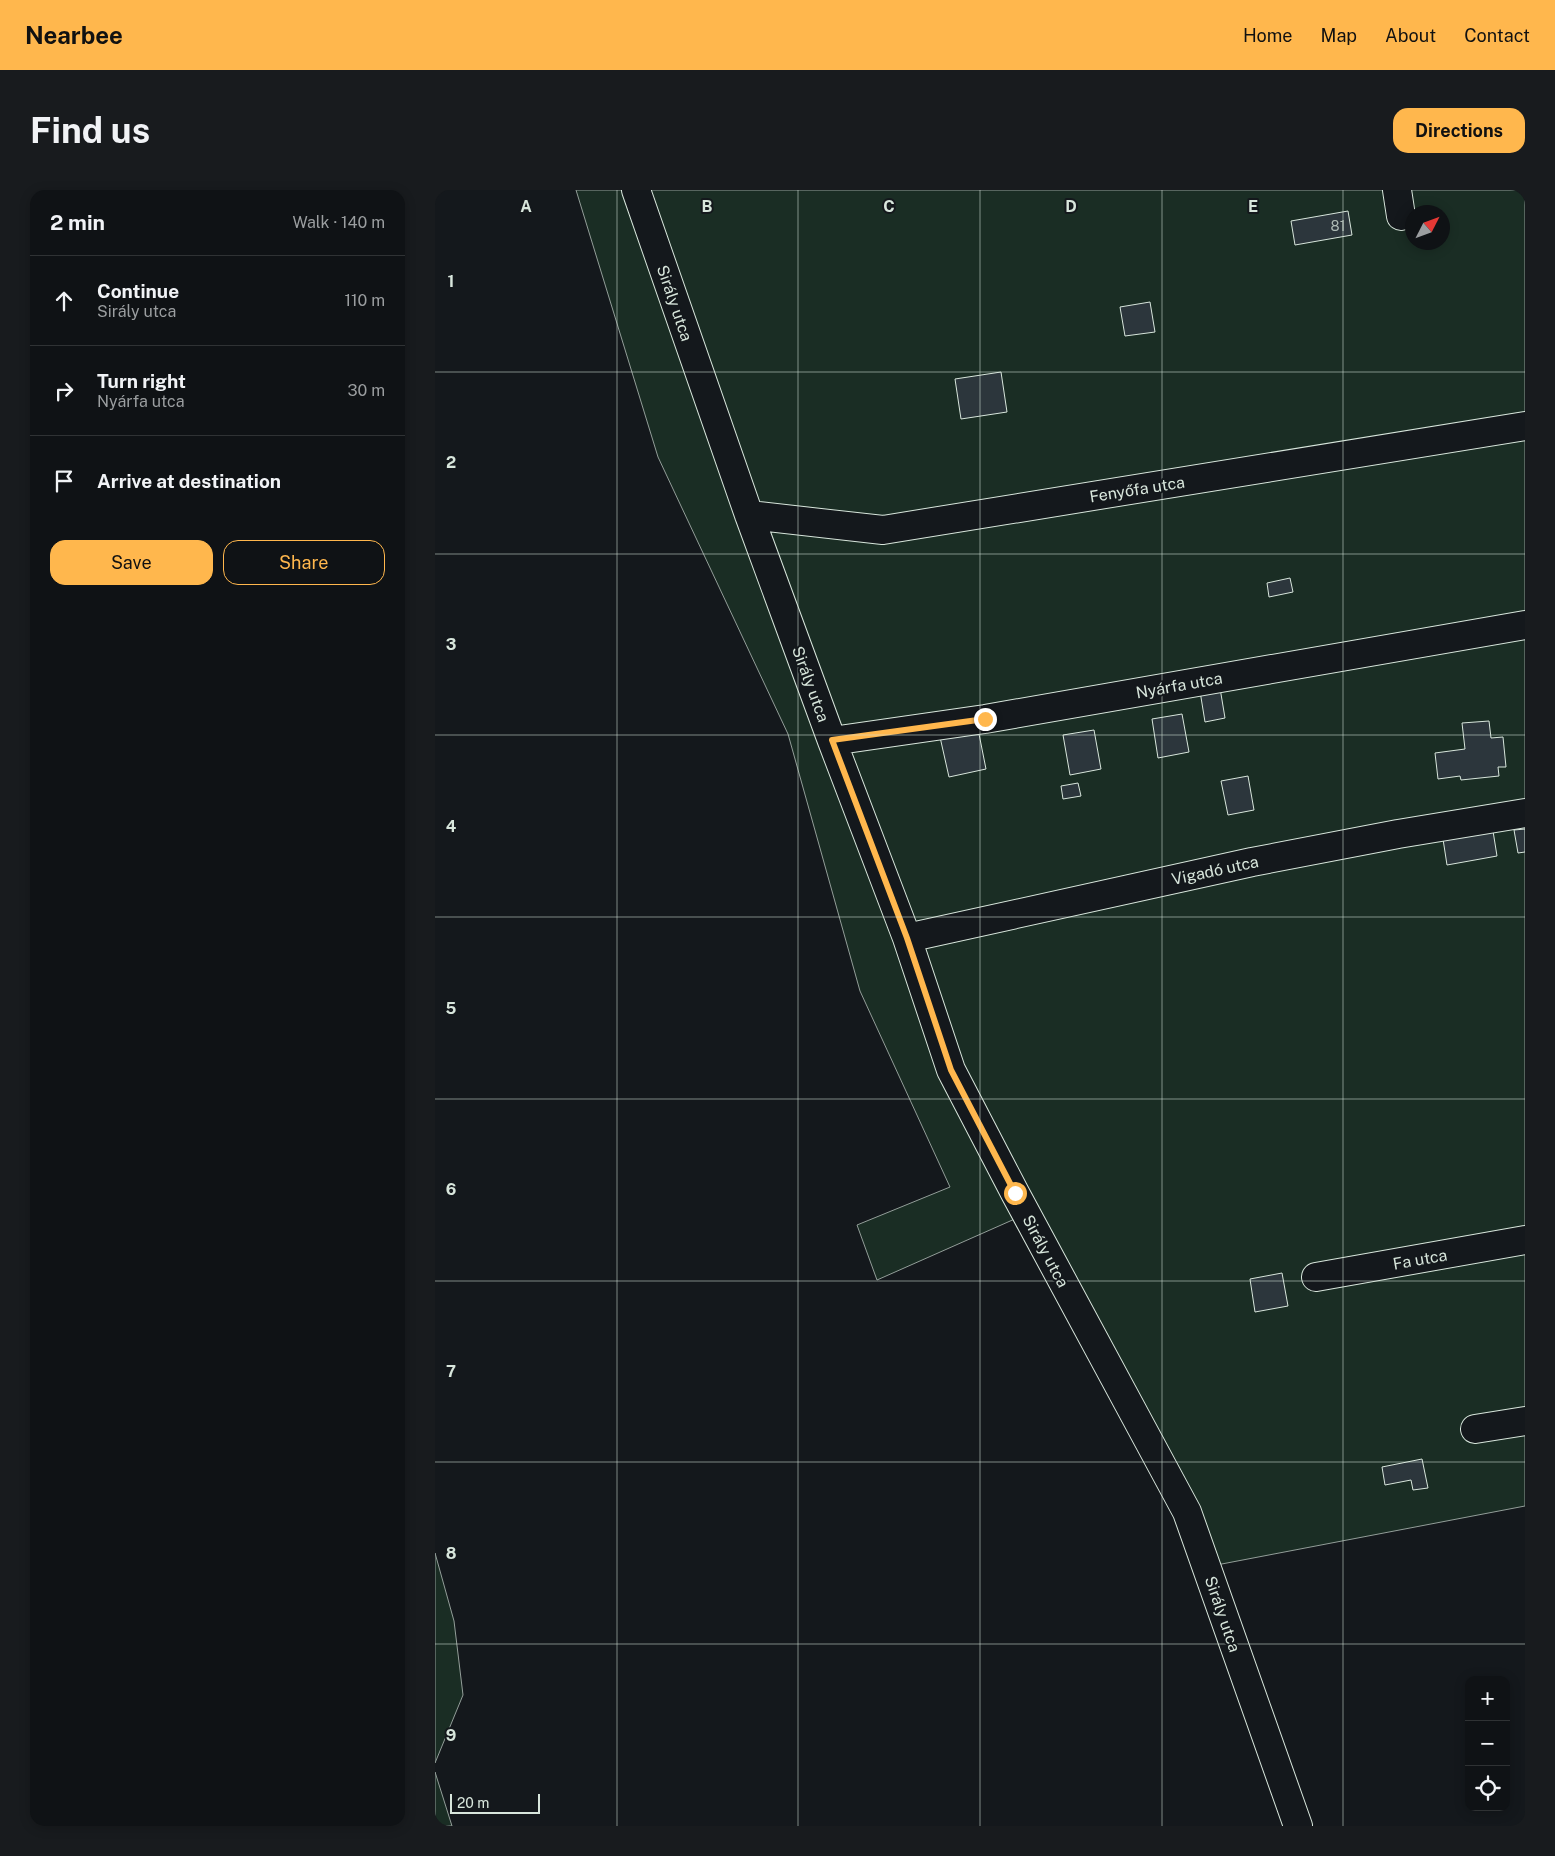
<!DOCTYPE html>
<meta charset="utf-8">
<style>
body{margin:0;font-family:"Public Sans",sans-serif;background:#181b1e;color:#f1f3f6}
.controls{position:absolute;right:15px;bottom:15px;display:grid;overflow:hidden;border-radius:10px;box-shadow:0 2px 12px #0003}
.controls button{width:45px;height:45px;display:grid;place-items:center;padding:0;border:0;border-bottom:1px solid #2f3234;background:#0f1215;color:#f1f3f6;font:25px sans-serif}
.compass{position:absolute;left:970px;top:15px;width:45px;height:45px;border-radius:50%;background:#0f1215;box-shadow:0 2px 12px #0003;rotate:48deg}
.scale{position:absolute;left:15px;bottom:12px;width:90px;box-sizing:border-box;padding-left:5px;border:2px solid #d8e6dc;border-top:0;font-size:14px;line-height:18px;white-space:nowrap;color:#d8e6dc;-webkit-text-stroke:4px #14181c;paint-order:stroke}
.stop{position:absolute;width:15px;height:15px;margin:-11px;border:4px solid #ffb74d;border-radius:50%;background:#fff}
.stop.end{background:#ffb74d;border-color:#fff;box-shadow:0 1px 5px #0008}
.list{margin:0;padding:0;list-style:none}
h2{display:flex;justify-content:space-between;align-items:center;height:65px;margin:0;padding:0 20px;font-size:21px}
h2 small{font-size:16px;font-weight:400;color:#9b9ea0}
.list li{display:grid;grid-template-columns:32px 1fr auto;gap:15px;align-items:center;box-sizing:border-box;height:90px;padding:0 20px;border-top:1px solid #2f3234}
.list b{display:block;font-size:19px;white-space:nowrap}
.list p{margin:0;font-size:16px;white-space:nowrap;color:#9b9ea0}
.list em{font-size:16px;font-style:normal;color:#9b9ea0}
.actions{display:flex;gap:10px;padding:15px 20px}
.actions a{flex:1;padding:11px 0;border:1px solid #ffb74d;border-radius:15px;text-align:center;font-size:18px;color:#ffb74d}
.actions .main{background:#ffb74d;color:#111}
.icon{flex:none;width:28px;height:28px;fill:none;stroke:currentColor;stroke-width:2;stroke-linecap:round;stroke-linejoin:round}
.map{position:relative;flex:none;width:1090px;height:1636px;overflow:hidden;border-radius:15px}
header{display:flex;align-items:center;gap:30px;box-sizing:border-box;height:70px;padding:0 25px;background:#ffb74d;color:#111}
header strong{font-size:24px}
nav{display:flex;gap:28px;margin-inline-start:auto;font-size:18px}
.intro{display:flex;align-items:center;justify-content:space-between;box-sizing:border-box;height:120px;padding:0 30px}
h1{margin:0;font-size:35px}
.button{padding:12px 22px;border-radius:15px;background:#ffb74d;color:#111;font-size:18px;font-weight:700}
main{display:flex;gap:30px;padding:0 30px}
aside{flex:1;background:#0f1215;border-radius:15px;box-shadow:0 2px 12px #0003}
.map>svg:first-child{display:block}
.green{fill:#1a2d24;stroke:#939e99;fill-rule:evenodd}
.building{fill:#2c363c;stroke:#d8e6dc}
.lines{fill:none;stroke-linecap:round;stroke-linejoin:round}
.minor-casing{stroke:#d8e6dc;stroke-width:30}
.minor{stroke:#14181c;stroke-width:28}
.route{stroke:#ffb74d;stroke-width:6}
.grid{fill:none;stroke:#d8e6dc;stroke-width:1;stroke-opacity:0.55}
.labels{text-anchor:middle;stroke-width:4;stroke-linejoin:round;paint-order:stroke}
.number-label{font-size:14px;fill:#adbab4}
.street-label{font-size:16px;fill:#d8e6dc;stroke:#14181c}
.grid-label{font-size:16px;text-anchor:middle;font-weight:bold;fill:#d8e6dc;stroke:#14181c;stroke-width:4;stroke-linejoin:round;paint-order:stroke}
</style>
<header>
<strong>Nearbee</strong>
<nav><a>Home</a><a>Map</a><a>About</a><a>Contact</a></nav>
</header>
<div class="intro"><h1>Find us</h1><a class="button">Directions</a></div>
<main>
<aside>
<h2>2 min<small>Walk · 140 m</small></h2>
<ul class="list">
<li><svg class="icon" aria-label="ahead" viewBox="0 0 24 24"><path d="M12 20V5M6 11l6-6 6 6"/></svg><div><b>Continue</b><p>Sirály utca</p></div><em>110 m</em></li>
<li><svg class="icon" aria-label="right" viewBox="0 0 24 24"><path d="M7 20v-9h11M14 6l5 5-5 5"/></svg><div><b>Turn right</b><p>Nyárfa utca</p></div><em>30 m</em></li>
<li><svg class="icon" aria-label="arrive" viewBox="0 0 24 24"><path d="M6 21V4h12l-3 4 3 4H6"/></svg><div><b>Arrive at destination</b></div></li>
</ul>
<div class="actions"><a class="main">Save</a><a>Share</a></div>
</aside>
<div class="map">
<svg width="1090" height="1636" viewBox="0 0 1090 1636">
<rect width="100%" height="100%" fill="#14181c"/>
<path class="green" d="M141 0H1090V1316L771 1377 591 1024 442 1090 422 1035 515 997 425 801 353 544 223 267ZM978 22H1008V52H978Z
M0 1363 19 1431 28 1505 0 1573Z
M0 1582 17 1636H0Z"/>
<path class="building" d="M913 21 917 45 860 55 856 31Z
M715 112 720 142 690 146 685 117Z
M566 182 572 222 526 229 520 189Z
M855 388 858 402 834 407 832 393Z
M784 492 790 528 770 532 764 495Z
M747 524 754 562 723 568 717 529Z
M1054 531 1056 548 1068 547 1071 577H1063L1064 586 1026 590 1025 586 1003 589 1000 563 1030 559 1027 533Z
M543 539 551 579 514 587 505 547Z
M659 540 666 579 635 585 628 545Z
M813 586 819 620 793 625 786 591Z
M643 593 646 606 628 609 626 596Z
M1090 639V662L1083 663 1079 640Z
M1058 641 1062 666 1012 675 1008 649Z
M847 1083 853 1116 820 1122 815 1089Z
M987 1269 993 1298 978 1300 976 1290 950 1295 947 1277Z"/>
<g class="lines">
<g class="minor-casing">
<path id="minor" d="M201 0 314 325 397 551 472 748 516 880 580 1003 752 1322 863 1636
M962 0 966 26
M314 325 448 340 1090 236
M397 551 550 529 1090 435
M472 748 817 672 963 644 1090 623
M881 1087 1090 1050
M1040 1239 1090 1231"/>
</g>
<use href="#minor" class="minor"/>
</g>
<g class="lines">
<path class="route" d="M550 529 397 550 472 748 516 880 580 1003"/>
</g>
<path class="grid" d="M182 0V1636M363 0V1636M545 0V1636M727 0V1636M908 0V1636M0 182H1090M0 364H1090M0 545H1090M0 727H1090M0 909H1090M0 1091H1090M0 1272H1090M0 1454H1090"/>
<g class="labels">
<g class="number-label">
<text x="903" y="41">81</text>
</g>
<g class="street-label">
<text transform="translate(240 113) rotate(71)" y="6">Sirály utca</text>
<text transform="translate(702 299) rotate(-9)" y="6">Fenyőfa utca</text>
<text transform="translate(376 494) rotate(70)" y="6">Sirály utca</text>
<text transform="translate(744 495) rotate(-10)" y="6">Nyárfa utca</text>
<text transform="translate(780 680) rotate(-12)" y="6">Vigadó utca</text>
<text transform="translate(611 1061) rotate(62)" y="6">Sirály utca</text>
<text transform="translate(985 1069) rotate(-10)" y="6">Fa utca</text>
<text transform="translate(788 1424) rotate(71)" y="6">Sirály utca</text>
</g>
</g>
<g class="grid-label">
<text x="91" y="22">A</text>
<text x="272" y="22">B</text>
<text x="454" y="22">C</text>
<text x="636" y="22">D</text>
<text x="818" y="22">E</text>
<text x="16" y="97">1</text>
<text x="16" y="278">2</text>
<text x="16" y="460">3</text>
<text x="16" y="642">4</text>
<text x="16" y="824">5</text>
<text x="16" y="1005">6</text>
<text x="16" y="1187">7</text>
<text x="16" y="1369">8</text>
<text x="16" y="1551">9</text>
</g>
</svg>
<div class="controls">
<button>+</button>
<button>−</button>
<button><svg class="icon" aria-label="locate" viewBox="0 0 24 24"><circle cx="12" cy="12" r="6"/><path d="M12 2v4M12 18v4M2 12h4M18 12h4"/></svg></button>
</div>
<svg class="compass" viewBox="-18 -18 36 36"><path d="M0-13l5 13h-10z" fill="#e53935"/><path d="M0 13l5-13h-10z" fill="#9b9ea0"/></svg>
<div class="scale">20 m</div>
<div class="stop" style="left:580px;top:1003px"></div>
<div class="stop end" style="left:550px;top:529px"></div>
</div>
</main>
